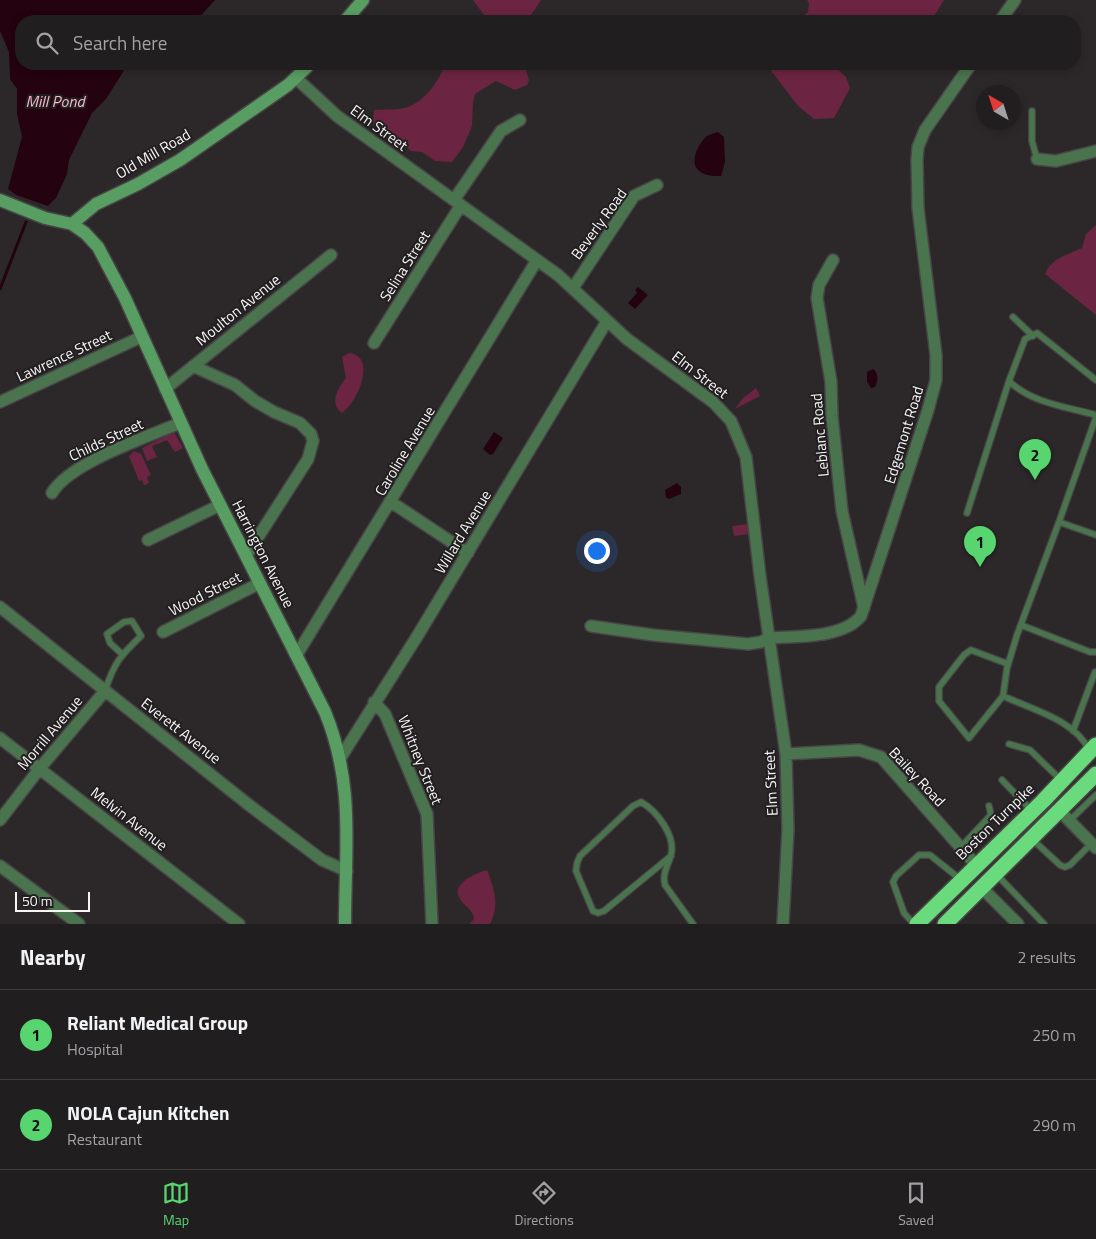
<!DOCTYPE html>
<style>
body{margin:0;font-family:"Titillium Web",sans-serif;background:#292729;color:#f1f3f6}
.compass{position:absolute;left:976px;top:85px;width:45px;height:45px;border-radius:50%;background:#211e20;box-shadow:0 2px 8px #0003;rotate:321deg}
.scale{position:absolute;left:15px;bottom:12px;width:75px;box-sizing:border-box;padding-left:5px;border:2px solid #f7f4f5;border-top:0;font-size:14px;line-height:18px;white-space:nowrap;color:#f7f4f5;-webkit-text-stroke:4px #221f20;paint-order:stroke}
.you{position:absolute;left:596px;top:550px;width:18px;height:18px;margin:-12px;border:4px solid #fff;border-radius:50%;background:#1a73e8;box-shadow:0 0 0 8px #1a73e833}
.badge{display:grid;place-items:center;width:32px;height:32px;border-radius:50%;background:#58d56f;color:#111;font-size:16px;font-weight:700}
.pin{position:absolute;translate:-50% -41px;filter:drop-shadow(0 1px 2px #0008)}
.pin::after{content:'';position:absolute;top:26px;width:18px;height:15px;background:inherit;clip-path:polygon(0 0,100% 0,50% 100%)}
.list{margin:0;padding:0;list-style:none}
h2{display:flex;justify-content:space-between;align-items:center;height:65px;margin:0;padding:0 20px;font-size:21px}
h2 small{font-size:16px;font-weight:400;color:#a2a2a5}
.list li{display:grid;grid-template-columns:32px 1fr auto;gap:15px;align-items:center;box-sizing:border-box;height:90px;padding:0 20px;border-top:1px solid #3e3c3e}
.list b{display:block;font-size:19px;white-space:nowrap}
.list p{margin:0;font-size:16px;white-space:nowrap;color:#a2a2a5}
.list em{font-size:16px;font-style:normal;color:#a2a2a5}
.icon{flex:none;width:28px;height:28px;fill:none;stroke:currentColor;stroke-width:2;stroke-linecap:round;stroke-linejoin:round}
.map{position:relative;flex:none;width:1096px;height:924px;overflow:hidden}
.search{position:absolute;background:#211e20;box-shadow:0 2px 8px #0003;left:15px;right:15px;top:15px;height:55px;display:flex;align-items:center;gap:12px;box-sizing:border-box;padding:0 18px;border-radius:20px;color:#a2a2a5;font-size:19px}
.sheet{height:245px;background:#211e20}
nav{display:flex;justify-content:space-around;align-items:center;box-sizing:border-box;height:70px;border-top:1px solid #3e3c3e;background:#211e20;font-size:14px;color:#a2a2a5}
nav a{display:grid;justify-items:center;gap:2px}
nav .on{color:#58d56f}
.map>svg:first-child{display:block}
.green{fill:#6b2441}
.water{fill:#250210}
.lines{fill:none;stroke-linecap:round;stroke-linejoin:round}
.stream{stroke:#250210;stroke-width:3}
.lane-casing{stroke:#484546;stroke-width:8}
.street-casing{stroke:#484546;stroke-width:14}
.secondary-casing{stroke:#484546;stroke-width:15}
.highway-casing{stroke:#484546;stroke-width:18}
.lane{stroke:#4a744e;stroke-width:5.5}
.street{stroke:#4a744e;stroke-width:11}
.secondary{stroke:#589e62;stroke-width:12}
.highway{stroke:#6adb7c;stroke-width:15}
.labels{text-anchor:middle;stroke-width:4;stroke-linejoin:round;paint-order:stroke}
.street-label{font-size:15px;fill:#f7f4f5;stroke:#221f20}
.water-label{font-size:16px;font-style:italic;fill:#fcb8cd;stroke:#221f20}
</style>
<div class="map">
<svg width="1096" height="924" viewBox="0 0 1096 924">
<rect width="100%" height="100%" fill="#2c282a"/>
<path class="green" d="M473 0H541L527 21H483L484 15Z
M807 0H944L931 21H801L799 20 808 12 809 3Z
M445 64H524L529 80 527 85 515 90 496 81 475 94 473 102 472 126 463 147 452 162 435 161 422 152 411 151 373 123 374 110C385 109 401 111 410 106 426 100 440 79 445 64Z
M766 64H832L846 77 850 88 834 118 814 119 798 106Z
M1096 225V315L1045 274C1051 258 1068 255 1082 248L1086 234Z
M349 353C378 356 357 403 342 413 328 403 339 387 346 378L342 357Z
M756 388 760 396 735 409 743 398Z
M174 432 183 448 175 452 167 440 152 446 157 457 147 461 142 448Z
M134 451 141 454 151 475 147 477 149 483 144 485 142 480 139 481 129 456Z
M748 524 750 534 734 536 732 526Z
M487 870C494 888 500 905 490 924H469L474 919C472 907 464 907 459 897 451 884 478 872 487 870Z"/>
<path class="water" d="M0 0H215L196 21H21V64H128L106 99 92 113 69 160 67 174 56 198 48 206 16 195 8 189 22 137 17 114V89L10 79 9 52 0 31Z
M718 132 724 137 725 162 721 176C713 176 704 176 698 170 689 162 699 142 707 136 710 134 715 133 718 132Z
M638 287 648 295 635 309 628 303 637 293 635 290Z
M873 369C879 373 878 382 875 387L871 388 867 382V372Z
M494 432 503 438 493 454 490 455 483 449Z
M677 483 681 487V494L669 499 666 497 665 490Z"/>
<g class="lines">
<path class="stream" d="M0 289 26 222"/>
<g class="lane-casing">
<path id="lane" d="M1032 111V141L1037 159
M1013 317 1033 336
M1096 380 1037 333 1025 339 1009 381C1031 403 1067 407 1096 415
M1096 417 1059 522 1096 535
M967 513 1009 381
M1021 625 1090 652H1096
M1008 664 971 650 964 655 939 687V701L969 738 1003 696 1007 668 1017 635 1059 522
M105 691C114 663 120 656 141 636L132 621 124 622 107 634 110 643 122 654
M1003 696C1031 709 1075 720 1089 750
M1073 731 1095 672
M1009 744 1030 750 1062 781
M1002 780 1032 811
M1069 821 1096 795
M1032 839 1060 865 1065 867 1070 865 1092 843
M960 848 991 815 989 806
M671 856 604 911 598 913 593 911 576 871 577 863 580 856 633 806 641 802C657 811 676 836 671 855 668 866 662 873 665 885L693 924
M997 875 1044 924
M914 924 904 913 893 882 896 876 919 855H930L960 879"/>
</g>
<g class="street-casing">
<path id="street" d="M1000 21 1015 0
M296 78 337 116 558 275 627 339 713 402 731 421 746 457 760 576 786 754 788 830 783 924
M1037 159 1056 161 1096 151
M454 200 501 131 520 120
M833 260 819 285 817 298 831 382 832 416 842 511 864 608
M573 288 634 196 657 185
M374 343 461 205
M193 366 235 385 255 401 274 412 300 423 311 434 313 441 308 459 246 556
M165 389 331 255
M0 402 141 337
M52 493C69 463 147 437 180 423
M391 502 468 553
M148 540 220 505
M0 607 249 805 322 860 347 871
M591 626 653 635 748 644 761 642 768 638C796 636 842 639 861 616L928 410 936 380V355L918 208 917 160 918 147 925 130 971 64
M163 632 260 583
M296 656 537 260
M374 702 385 714 427 814 432 924
M0 738 239 924
M786 754 859 750 881 757 976 865
M341 757 418 635 607 321
M1059 810 1096 848
M0 820 40 768 105 691
M0 866 79 924
M982 888 1018 924"/>
</g>
<g class="secondary-casing">
<path id="secondary" d="M345 21 363 0
M0 200 45 218 72 224 85 233 98 247 125 298 202 469 325 712C355 785 345 848 345 924
M72 224 96 204 138 184 180 160 288 85 310 64"/>
</g>
<g class="highway-casing">
<path id="highway" d="M917 924 1043 801 1096 745
M945 924 1096 774"/>
</g>
<use href="#lane" class="lane"/>
<use href="#street" class="street"/>
<use href="#secondary" class="secondary"/>
<use href="#highway" class="highway"/>
</g>
<g class="labels">
<g class="street-label">
<text transform="translate(379 128) rotate(36)" y="5">Elm Street</text>
<text transform="translate(153 154) rotate(-30)" y="5">Old Mill Road</text>
<text transform="translate(599 224) rotate(-54)" y="5">Beverly Road</text>
<text transform="translate(405 266) rotate(-58)" y="5">Selina Street</text>
<text transform="translate(238 310) rotate(-39)" y="5">Moulton Avenue</text>
<text transform="translate(64 356) rotate(-25)" y="5">Lawrence Street</text>
<text transform="translate(700 375) rotate(38)" y="5">Elm Street</text>
<text transform="translate(820 435) rotate(-95)" y="5">Leblanc Road</text>
<text transform="translate(904 435) rotate(-73)" y="5">Edgemont Road</text>
<text transform="translate(106 440) rotate(-25)" y="5">Childs Street</text>
<text transform="translate(405 451) rotate(-59)" y="5">Caroline Avenue</text>
<text transform="translate(463 532) rotate(-59)" y="5">Willard Avenue</text>
<text transform="translate(263 554) rotate(63)" y="5">Harrington Avenue</text>
<text transform="translate(205 594) rotate(-27)" y="5">Wood Street</text>
<text transform="translate(181 731) rotate(38)" y="5">Everett Avenue</text>
<text transform="translate(50 733) rotate(-50)" y="5">Morrill Avenue</text>
<text transform="translate(420 760) rotate(68)" y="5">Whitney Street</text>
<text transform="translate(917 777) rotate(47)" y="5">Bailey Road</text>
<text transform="translate(771 783) rotate(-93)" y="5">Elm Street</text>
<text transform="translate(129 819) rotate(38)" y="5">Melvin Avenue</text>
<text transform="translate(995 822) rotate(-44)" y="5">Boston Turnpike</text>
</g>
<g class="water-label">
<text x="55" y="107">Mill Pond</text>
</g>
</g>
</svg>
<svg class="compass" viewBox="-18 -18 36 36"><path d="M0-13l5 13h-10z" fill="#e53935"/><path d="M0 13l5-13h-10z" fill="#a2a2a5"/></svg>
<div class="scale">50 m</div>
<div class="you"></div>
<div class="pin badge" style="left:980px;top:567px">1</div>
<div class="pin badge" style="left:1035px;top:480px">2</div>
<div class="search"><svg class="icon" aria-label="search" viewBox="0 0 24 24"><circle cx="10" cy="10" r="6"/><path d="M15 15l6 6"/></svg>Search here</div>
</div>
<section class="sheet">
<h2>Nearby<small>2 results</small></h2>
<ul class="list">
<li><span class="badge">1</span><div><b>Reliant Medical Group</b><p>Hospital</p></div><em>250 m</em></li>
<li><span class="badge">2</span><div><b>NOLA Cajun Kitchen</b><p>Restaurant</p></div><em>290 m</em></li>
</ul>
</section>
<nav>
<a class="on"><svg class="icon" aria-label="map" viewBox="0 0 24 24"><path d="M3 6l6-2 6 2 6-2v14l-6 2-6-2-6 2zM9 4v14M15 6v14"/></svg>Map</a>
<a><svg class="icon" aria-label="directions" viewBox="0 0 24 24"><path d="M12 3l9 9-9 9-9-9zM9 14v-3h6M13 9l2 2-2 2"/></svg>Directions</a>
<a><svg class="icon" aria-label="saved" viewBox="0 0 24 24"><path d="M7 4h10v16l-5-4-5 4z"/></svg>Saved</a>
</nav>
